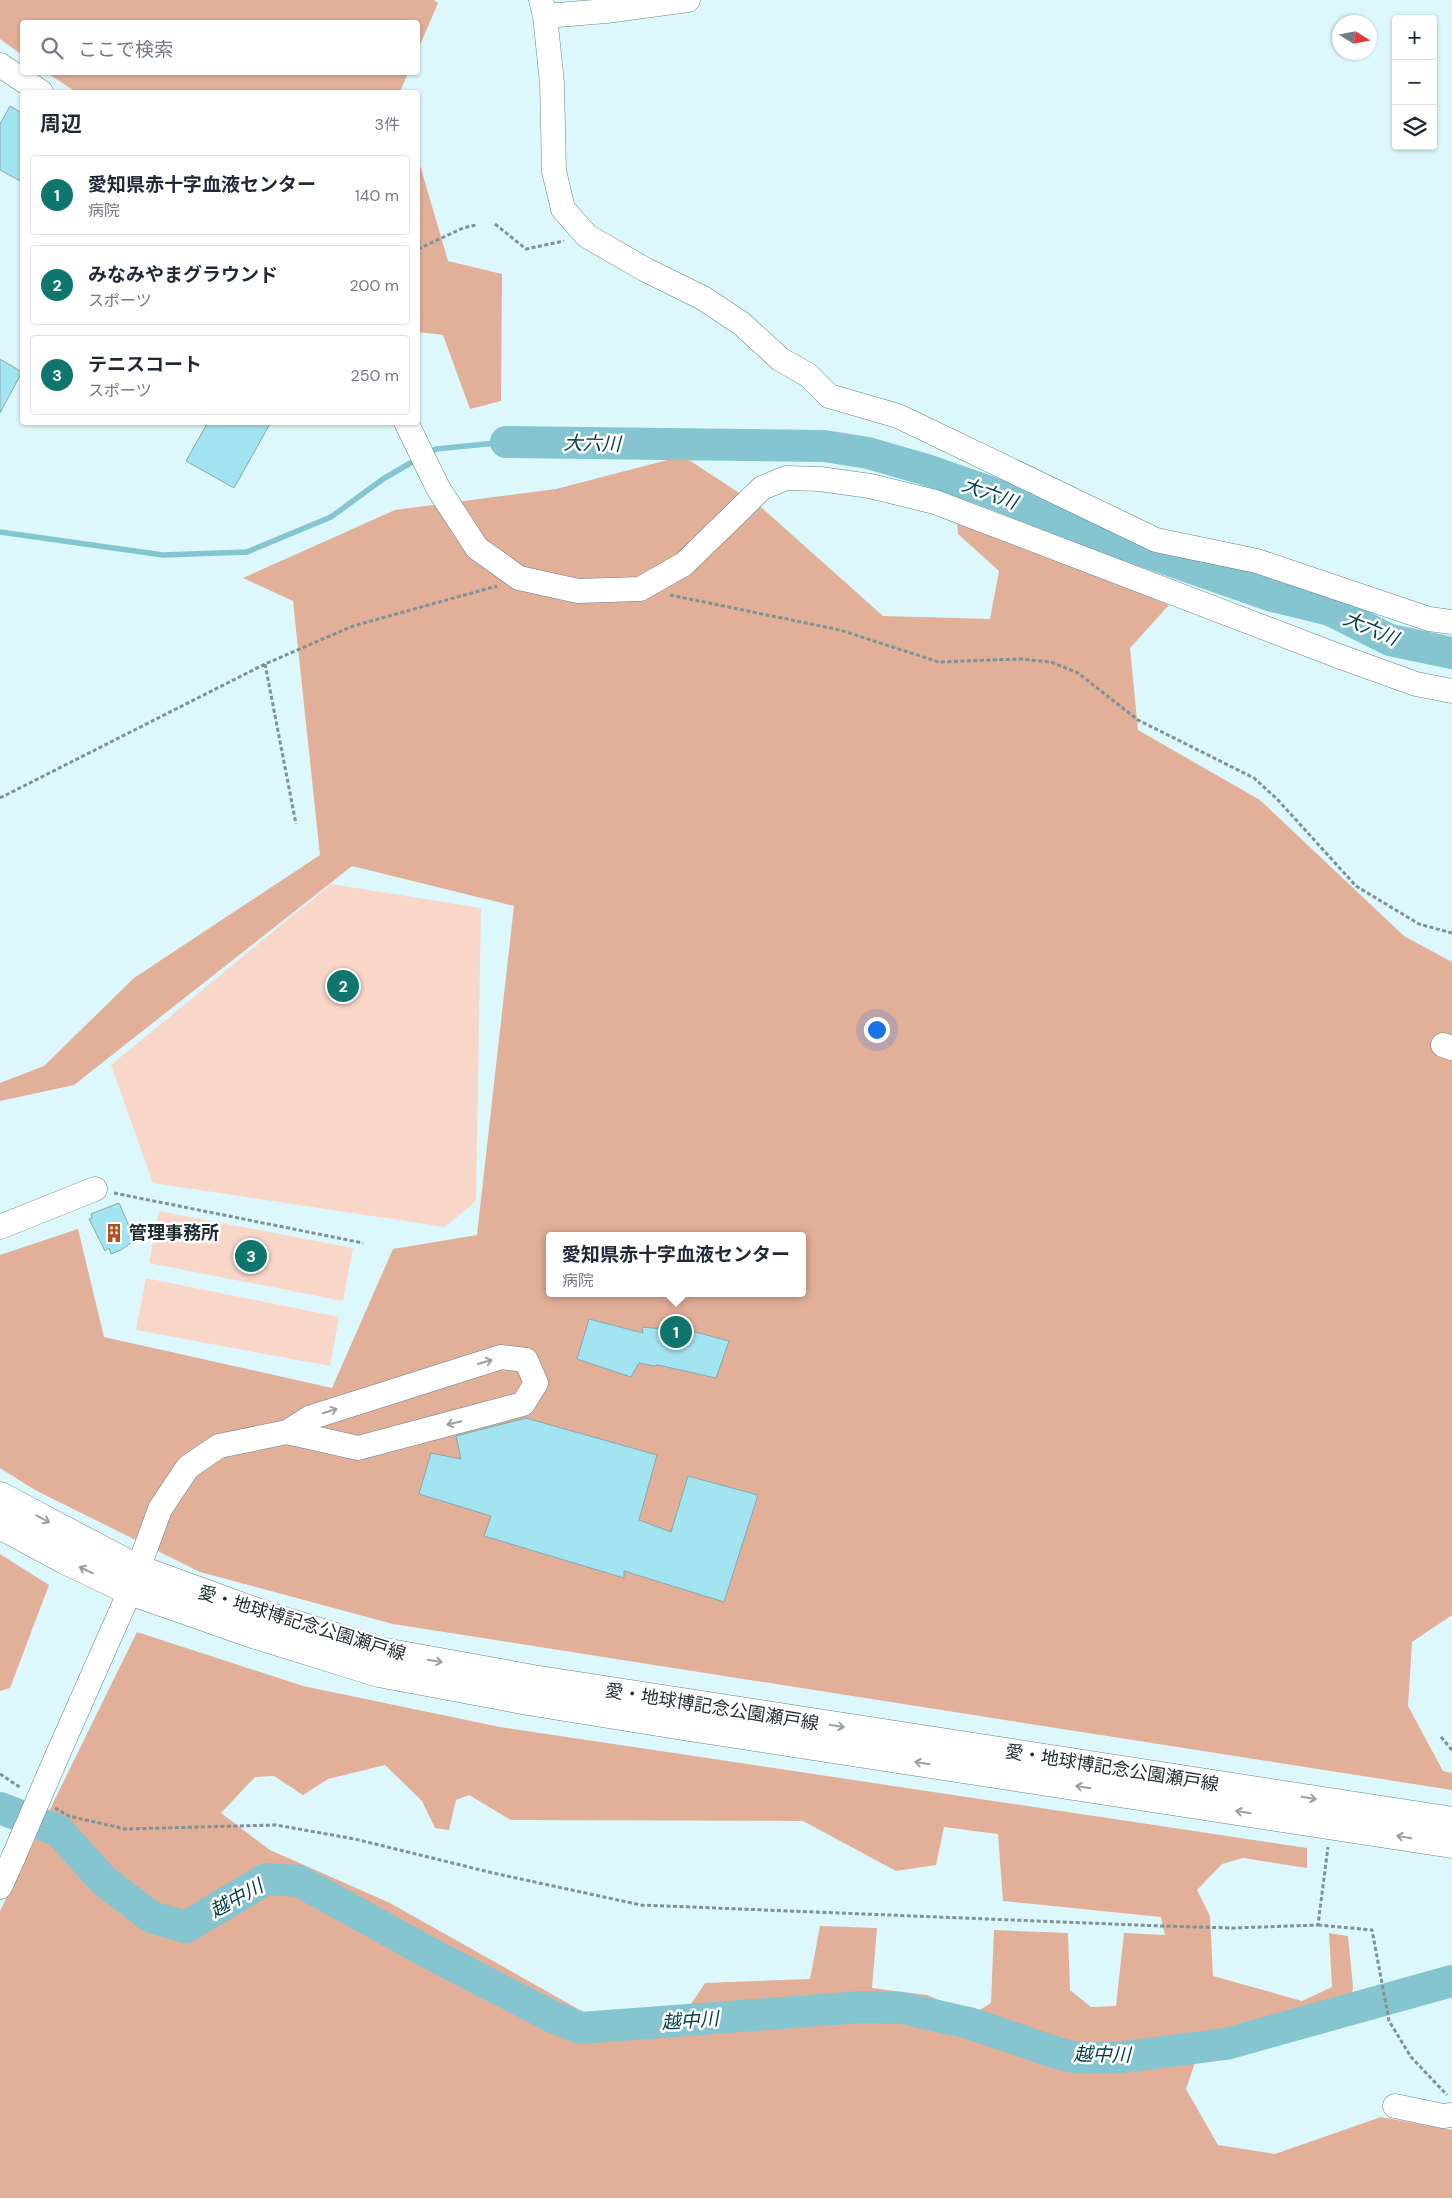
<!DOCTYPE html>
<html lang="ja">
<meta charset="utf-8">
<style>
body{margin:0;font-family:"DM Sans","Noto Sans JP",sans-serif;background:#f6f6f7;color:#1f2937}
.controls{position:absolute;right:15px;top:15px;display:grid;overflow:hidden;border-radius:5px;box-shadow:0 1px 4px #0004}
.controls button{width:45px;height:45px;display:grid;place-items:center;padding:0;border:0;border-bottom:1px solid #e0e1e3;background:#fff;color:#1f2937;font:25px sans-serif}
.compass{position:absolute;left:1332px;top:15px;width:45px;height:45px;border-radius:50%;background:#fff;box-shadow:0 1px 4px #0004;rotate:101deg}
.you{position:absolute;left:876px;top:1029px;width:18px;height:18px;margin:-12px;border:4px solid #fff;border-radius:50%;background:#1a73e8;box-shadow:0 0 0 8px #1a73e833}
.badge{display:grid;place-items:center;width:32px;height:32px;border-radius:50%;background:#0f766e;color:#fff;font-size:16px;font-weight:700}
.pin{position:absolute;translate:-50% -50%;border:2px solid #fff;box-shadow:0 1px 5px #0006}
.popup{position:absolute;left:546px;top:1232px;width:260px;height:65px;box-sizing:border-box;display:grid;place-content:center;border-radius:5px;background:#fff;filter:drop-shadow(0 1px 4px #0005);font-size:16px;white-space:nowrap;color:#747a83}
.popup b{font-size:19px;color:#1f2937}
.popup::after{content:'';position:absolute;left:50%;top:100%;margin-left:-10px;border:10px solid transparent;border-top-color:#fff}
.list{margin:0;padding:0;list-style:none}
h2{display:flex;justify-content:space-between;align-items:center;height:65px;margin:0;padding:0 20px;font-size:21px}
h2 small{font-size:16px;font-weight:400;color:#747a83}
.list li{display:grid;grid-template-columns:32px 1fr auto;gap:15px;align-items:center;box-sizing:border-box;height:80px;margin:0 10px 10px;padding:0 10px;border:1px solid #e0e1e3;border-radius:5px}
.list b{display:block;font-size:19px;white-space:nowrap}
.list p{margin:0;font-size:16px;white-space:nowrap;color:#747a83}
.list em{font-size:16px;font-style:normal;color:#747a83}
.icon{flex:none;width:28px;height:28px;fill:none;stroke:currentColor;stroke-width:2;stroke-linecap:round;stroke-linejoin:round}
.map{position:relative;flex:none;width:1452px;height:2198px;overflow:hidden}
.search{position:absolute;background:#fff;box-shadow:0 1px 4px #0004;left:20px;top:20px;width:400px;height:55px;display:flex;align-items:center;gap:12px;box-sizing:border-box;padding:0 18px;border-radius:5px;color:#747a83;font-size:19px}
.panel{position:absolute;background:#fff;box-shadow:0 1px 4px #0004;left:20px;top:90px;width:400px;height:335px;border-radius:5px}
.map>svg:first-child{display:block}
.green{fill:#f8d7c9}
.forest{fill:#e2af99;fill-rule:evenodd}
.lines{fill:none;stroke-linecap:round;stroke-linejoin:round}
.stream{stroke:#84c5d0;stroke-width:5.5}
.river{stroke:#84c5d0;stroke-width:32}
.building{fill:#a2e4ef;stroke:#87a7ac}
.minor-casing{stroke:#638388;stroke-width:25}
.major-casing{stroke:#638388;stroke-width:29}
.path{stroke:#7e9295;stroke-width:3;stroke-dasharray:4 2.5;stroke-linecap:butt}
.minor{stroke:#fff;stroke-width:24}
.major{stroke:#fff;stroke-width:28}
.minor-bridge-casing{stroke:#638388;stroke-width:25;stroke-linecap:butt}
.minor-bridge{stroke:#fff;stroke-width:24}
.oneway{stroke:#9aa0a1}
.labels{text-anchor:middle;stroke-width:5;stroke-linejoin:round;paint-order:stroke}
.poi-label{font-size:18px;font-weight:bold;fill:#1f2c2e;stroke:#fff;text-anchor:start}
.street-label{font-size:18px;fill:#1f2c2e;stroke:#fff}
.water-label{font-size:19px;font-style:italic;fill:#004149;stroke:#fff}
</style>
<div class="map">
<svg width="1452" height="2198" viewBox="0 0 1452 2198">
<rect width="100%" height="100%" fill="#ddf8fc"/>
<path class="green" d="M331 884 481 908 476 1201 445 1227 153 1183 111 1065Z
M159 1211 353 1248 343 1301 149 1263Z
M146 1278 339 1317 330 1366 136 1330Z"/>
<path class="forest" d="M0 0H434L438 3 418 50V22H22V55L0 39Z
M47 73 408 72V73L400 92H76Z
M418 158 448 261 502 274 501 401 470 409 443 335 418 332Z
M683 456 762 508 883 616 990 619 999 571 958 534 957 520 1169 605 1130 648 1138 730 1260 800 1404 936 1452 962V1615L1412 1642 1408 1706 1443 1771 1452 1773V1790L393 1624 200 1572 35 1490 0 1468V1255L78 1229 104 1337 332 1388 393 1249 477 1235 514 906 352 866 74 1085 0 1101V1083L44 1066 134 978 320 855 293 601 243 578 395 510 556 489ZM550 1236H802V1293H550Z
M0 1554 49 1585 10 1688 0 1691Z
M137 1632 303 1686 500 1727 1307 1848V1868L1243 1858 1222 1864 1197 1890 1210 1916 1213 1976 1302 2001 1332 1987 1329 1933 1348 1936 1353 1987 1351 2003 1203 2039 1186 2089 1218 2145 1275 2154 1381 2117 1452 2130V2198H0V1911ZM385 1765 422 1801 435 1828 449 1830 456 1800 469 1795 511 1820 803 1821 896 1871 936 1865 944 1827 998 1834 1003 1901 1161 1917 1165 1935 1124 1933 1116 2006 1091 2007 1070 1990 1068 1933 994 1930 991 2003 973 2014 927 1995 872 1988 877 1928 820 1926 810 1979 705 1983 687 2010 587 2014 390 1903 270 1850 221 1813 255 1777 274 1776 303 1795 328 1779Z"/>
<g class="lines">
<path class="stream" d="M427 454 436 449 506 442
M0 532 163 555 247 552 331 517 383 479 419 458"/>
<path class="river" d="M506 442 824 446 868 453 927 470 987 491 1126 545 1269 595 1330 610 1390 640 1452 653
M0 1808 59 1831 103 1880 151 1917 186 1927 266 1879 299 1881 433 1955 553 2017 581 2028 861 2007 902 2008 969 2023 1057 2053 1079 2058 1123 2057 1226 2044 1452 1981"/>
</g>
<path class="building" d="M10 106 22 113V182L0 170V124Z
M0 359 22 372 0 413Z
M208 422H271L234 488 186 461Z
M119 1203 135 1240 121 1250 111 1254 109 1248 105 1251 89 1219 92 1218 91 1214Z
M589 1319 643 1333 642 1327 663 1329 669 1325 729 1341 716 1378 658 1365 654 1366 639 1363 631 1377 577 1359Z
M526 1418 657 1455 639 1520 671 1532 688 1476 758 1495 724 1602 624 1571V1578L484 1536 491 1516 419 1494 431 1453 461 1459 456 1436Z"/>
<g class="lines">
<g class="minor-casing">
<path id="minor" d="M541 0 545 16 552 83 554 171 563 209 587 236 646 270 703 298 742 324 780 359 808 375 829 396 898 416 1156 540 1257 561 1429 619 1452 622
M545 16 606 11 688 0
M0 65 41 92
M406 422 438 488 477 548 519 578 578 591 640 589 684 564 762 488 786 478 820 479 870 486 935 502 1341 657 1416 684 1452 691
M1443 1045 1452 1048
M0 1227 95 1189
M57 1756 130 1591 160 1509 188 1467 219 1446 287 1432 309 1418 501 1357 526 1360 536 1383 523 1404 358 1448 287 1432
M0 1887 14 1856
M1395 2106 1443 2116 1452 2115"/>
</g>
<g class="major-casing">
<path id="major" d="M0 1496 138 1569 262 1614 384 1652 533 1679 1452 1821
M0 1525 65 1560 130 1591 256 1635 379 1673 528 1701 683 1726 1452 1844"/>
</g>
<path class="path" d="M495 224 526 249 564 241
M418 249 463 228 476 225
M670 595 840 630 939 662 1020 659 1051 662 1078 673 1138 720 1254 778 1277 799 1356 886 1419 924 1452 933
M265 664 296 824
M0 798 265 664 353 626 497 586
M114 1193 363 1243
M1441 1737 1452 1750
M0 1774 21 1788
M55 1808 69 1816 125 1829 276 1825 355 1839 493 1873 641 1905 1161 1926 1233 1928 1318 1925 1328 1847
M1318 1925 1372 1930 1389 2021 1411 2057 1447 2095"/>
<use href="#minor" class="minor"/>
<use href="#major" class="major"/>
<g class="minor-bridge-casing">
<path id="minor-bridge" d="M14 1856 57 1756"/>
</g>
<use href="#minor-bridge" class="minor-bridge"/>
</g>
<defs><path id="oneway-shaft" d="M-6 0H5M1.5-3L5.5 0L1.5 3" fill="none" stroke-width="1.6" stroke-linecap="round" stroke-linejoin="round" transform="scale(1.25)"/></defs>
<g class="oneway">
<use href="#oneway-shaft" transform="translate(485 1362) rotate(-16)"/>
<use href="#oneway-shaft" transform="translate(330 1411) rotate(-18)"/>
<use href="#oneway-shaft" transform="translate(454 1423) rotate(166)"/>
<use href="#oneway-shaft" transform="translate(43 1519) rotate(28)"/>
<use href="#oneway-shaft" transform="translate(86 1570) rotate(-154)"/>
<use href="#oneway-shaft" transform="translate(435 1661) rotate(10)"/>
<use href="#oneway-shaft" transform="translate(837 1726) rotate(9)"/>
<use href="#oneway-shaft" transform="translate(922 1763) rotate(-171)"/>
<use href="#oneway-shaft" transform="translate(1083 1787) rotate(-171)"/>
<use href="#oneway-shaft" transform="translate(1309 1798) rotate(9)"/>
<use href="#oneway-shaft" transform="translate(1243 1812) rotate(-171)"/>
<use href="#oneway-shaft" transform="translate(1404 1837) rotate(-171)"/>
</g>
<defs>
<g id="building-bare" transform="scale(1.5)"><path d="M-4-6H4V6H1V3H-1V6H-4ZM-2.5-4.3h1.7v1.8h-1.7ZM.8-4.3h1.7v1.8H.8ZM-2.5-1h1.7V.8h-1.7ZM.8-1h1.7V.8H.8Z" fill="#b4501e" stroke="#fff" stroke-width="2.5" paint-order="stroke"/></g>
</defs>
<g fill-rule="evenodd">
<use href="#building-bare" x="114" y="1233"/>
</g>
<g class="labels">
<g class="poi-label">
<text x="129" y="1239">管理事務所</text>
</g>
<g class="street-label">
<text transform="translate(302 1623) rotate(17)" y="6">愛・地球博記念公園瀬戸線</text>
<text transform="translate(712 1707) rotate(9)" y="6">愛・地球博記念公園瀬戸線</text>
<text transform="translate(1112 1768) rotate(9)" y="6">愛・地球博記念公園瀬戸線</text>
</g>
<g class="water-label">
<text transform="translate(592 443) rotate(1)" y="7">大六川</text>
<text transform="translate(990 493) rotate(20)" y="7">大六川</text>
<text transform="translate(1371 628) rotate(23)" y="7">大六川</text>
<text transform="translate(236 1898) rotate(-29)" y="7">越中川</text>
<text transform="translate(690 2020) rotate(-4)" y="7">越中川</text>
<text transform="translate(1102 2054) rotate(1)" y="7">越中川</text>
</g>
</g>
</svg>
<div class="controls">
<button>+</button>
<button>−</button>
<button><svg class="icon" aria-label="layers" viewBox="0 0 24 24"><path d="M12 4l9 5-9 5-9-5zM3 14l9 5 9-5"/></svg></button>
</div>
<svg class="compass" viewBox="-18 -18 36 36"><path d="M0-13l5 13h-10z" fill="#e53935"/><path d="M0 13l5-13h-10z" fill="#747a83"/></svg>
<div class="you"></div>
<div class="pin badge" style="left:676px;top:1332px">1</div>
<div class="popup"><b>愛知県赤十字血液センター</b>病院</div>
<div class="pin badge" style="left:343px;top:986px">2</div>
<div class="pin badge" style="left:251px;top:1256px">3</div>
<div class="search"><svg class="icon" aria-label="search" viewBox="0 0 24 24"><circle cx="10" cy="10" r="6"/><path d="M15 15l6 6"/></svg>ここで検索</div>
<section class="panel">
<h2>周辺<small>3件</small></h2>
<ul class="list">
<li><span class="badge">1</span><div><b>愛知県赤十字血液センター</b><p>病院</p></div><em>140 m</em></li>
<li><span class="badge">2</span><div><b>みなみやまグラウンド</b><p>スポーツ</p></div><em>200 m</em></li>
<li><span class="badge">3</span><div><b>テニスコート</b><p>スポーツ</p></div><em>250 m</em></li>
</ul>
</section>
</div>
